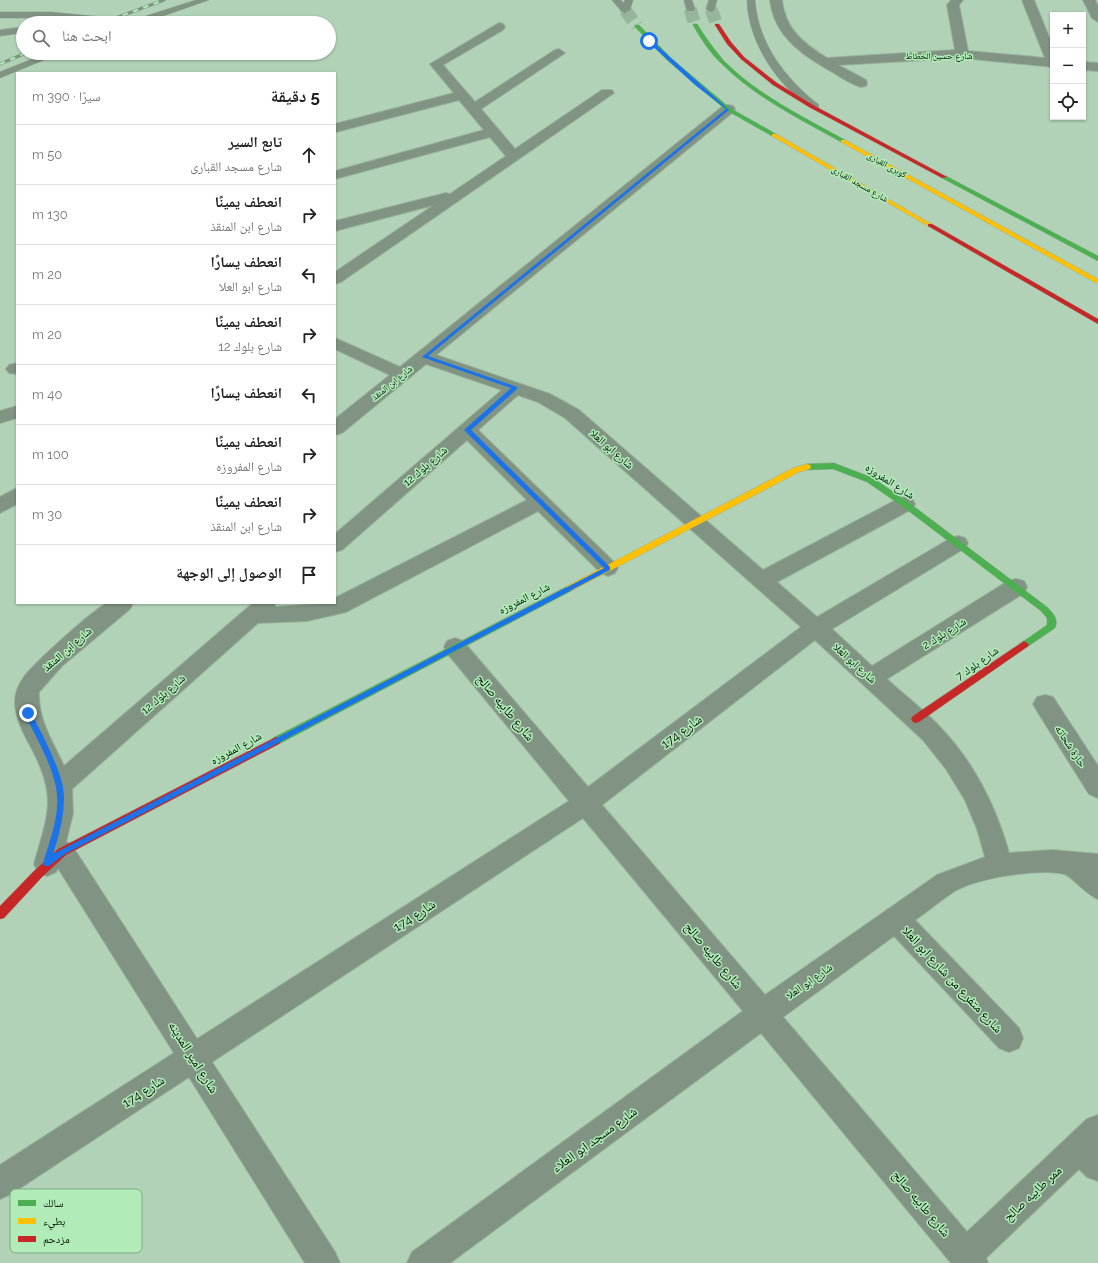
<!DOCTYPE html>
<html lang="ar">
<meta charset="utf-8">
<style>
body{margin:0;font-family:Raleway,"Noto Naskh Arabic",sans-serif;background:#f6f6f6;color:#222;direction:rtl}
.controls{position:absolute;right:12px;top:12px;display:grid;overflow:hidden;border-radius:0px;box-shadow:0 1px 3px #0004}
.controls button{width:36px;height:36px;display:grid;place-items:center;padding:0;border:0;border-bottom:1px solid #e0e0e0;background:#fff;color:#222;font:20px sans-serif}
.stop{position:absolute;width:12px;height:12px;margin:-9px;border:3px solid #1a73e8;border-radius:50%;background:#fff}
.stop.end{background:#1a73e8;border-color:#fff;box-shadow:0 1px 4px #0008}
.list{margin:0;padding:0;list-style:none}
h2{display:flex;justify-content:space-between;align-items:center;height:52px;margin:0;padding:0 16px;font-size:17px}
h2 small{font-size:13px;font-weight:400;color:#767676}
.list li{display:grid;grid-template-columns:26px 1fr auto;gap:12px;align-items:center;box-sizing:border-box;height:60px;padding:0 16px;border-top:1px solid #e0e0e0}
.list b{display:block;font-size:15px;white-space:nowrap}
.list p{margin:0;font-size:13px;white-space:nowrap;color:#767676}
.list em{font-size:13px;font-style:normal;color:#767676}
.icon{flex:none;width:22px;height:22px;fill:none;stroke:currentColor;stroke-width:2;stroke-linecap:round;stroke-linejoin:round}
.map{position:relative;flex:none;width:1098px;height:1263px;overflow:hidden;direction:ltr}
.search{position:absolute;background:#fff;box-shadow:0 1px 3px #0004;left:16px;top:16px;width:320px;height:44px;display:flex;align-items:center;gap:10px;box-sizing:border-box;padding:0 14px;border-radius:22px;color:#767676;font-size:15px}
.panel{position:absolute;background:#fff;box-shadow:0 1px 3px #0004;left:16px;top:72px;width:320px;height:532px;border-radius:0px;direction:rtl}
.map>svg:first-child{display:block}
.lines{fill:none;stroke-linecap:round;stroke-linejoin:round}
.secondary-tunnel{stroke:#96b59b;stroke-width:13;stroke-dasharray:13 6;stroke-linecap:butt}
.primary-tunnel{stroke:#96b59b;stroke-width:13;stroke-dasharray:13 6;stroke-linecap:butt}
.lane-casing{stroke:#97b19b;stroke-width:1}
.street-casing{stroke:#97b19b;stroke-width:2}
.fast-casing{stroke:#97b19b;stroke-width:1}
.slow-casing{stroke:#97b19b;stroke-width:1}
.jam-casing{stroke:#97b19b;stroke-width:1}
.lane{fill:#819383;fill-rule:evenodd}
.street{fill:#819383;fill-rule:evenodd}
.fast{fill:#4caf50;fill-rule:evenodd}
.slow{fill:#ffc107;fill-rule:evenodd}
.jam{fill:#c62828;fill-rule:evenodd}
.rail-casing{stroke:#7e9481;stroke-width:3}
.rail{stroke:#b1ecb8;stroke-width:2;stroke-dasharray:5.5;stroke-linecap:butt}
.route{fill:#1a73e8}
.labels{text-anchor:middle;stroke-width:3;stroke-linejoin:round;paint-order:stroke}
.far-street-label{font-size:9px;fill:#001303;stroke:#b1ecb8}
.street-label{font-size:11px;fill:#001303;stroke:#b1ecb8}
.near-street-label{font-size:13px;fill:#001303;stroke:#b1ecb8}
.key{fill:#b1ecb8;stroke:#7cab82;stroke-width:1}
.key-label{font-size:11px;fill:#001303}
</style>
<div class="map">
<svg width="1098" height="1263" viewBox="0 0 1098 1263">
<rect width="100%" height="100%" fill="#b1d2b6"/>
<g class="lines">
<path class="secondary-tunnel" d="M625 10 637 26"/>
<path class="primary-tunnel" d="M690 9 695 25
M711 9 717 25"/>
<g class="lane-casing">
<path id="lane" d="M196 0H209L143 23H105L51 18H0V12H51L133 20Z
M612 0H621L623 3 625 0H633L630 10 625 13 622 12Z
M684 0H692L695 9 693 11H687Z
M709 0H717L714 11 711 12 706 9Z
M747 0H755C758 43 785 78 818 104L819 106 818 108C810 110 805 104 799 99 771 75 748 38 747 0Z
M23 27V33L0 36V30Z
M47 53H61L0 78V72Z"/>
</g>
<g class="street-casing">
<path id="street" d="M770 0H782C785 29 803 43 827 58L955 50 947 5 951 0H963L959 5 968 51 1045 58 1022 0H1034L1053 47V67L962 58 838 65 866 80 867 83 866 86 861 87C851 84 842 78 834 73 804 56 774 37 770 0Z
M1083 0H1095L1098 6V22L1092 18Z
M499 23 503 24 505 27 503 30 443 65 475 102 555 50 559 49 565 53 481 109 515 149 602 90H612L614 93 341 282 335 284V272L434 205 335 231V221L446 193 450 194 506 156 490 137 335 179V171L484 130 459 100 336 132 335 124 454 93 430 64Z
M1083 62 1098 63V71L1083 70Z
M728 105 733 106 735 109 733 112 436 355 550 394 579 410 763 570 898 499 905 497 912 499 915 504 912 509 777 582 817 617 951 538 958 536 965 538 968 543 965 548 832 629 872 666 1008 581 1016 579 1024 581 1027 587 1024 593 887 679C904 695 923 709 939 726 973 761 996 806 1009 853L1052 850 1098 854V899C1085 894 1072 876 1064 874 1038 868 978 878 955 891 941 900 928 911 915 920L1019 1028 1023 1038 1019 1048 1009 1052 999 1048 894 936 783 1017 967 1232 1087 1119 1098 1115V1181L1087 1177 1079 1169 986 1258 988 1263H951L761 1033 450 1263H407L412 1252 743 1011 583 818 212 1062 335 1252 340 1263H305L189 1077 11 1194 0 1199V1165L174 1053 58 868 56 872 47 876 38 872 34 864C48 815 57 798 33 751 25 736 15 719 15 702 15 693 18 685 24 677 31 666 98 605 108 603 116 601 125 603 133 603L130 609 62 666 39 692C38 720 53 742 64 766L253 603H275V607L335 603V598L527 500 467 440 342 550 335 552V534L502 390 426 364 342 433 335 435V419L390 375 335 349V338L400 367 723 106ZM518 395 538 402 565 418 801 627 588 787 463 641 455 638 447 641 444 647 447 653 569 801 197 1039 71 844 66 842 73 813 72 789 258 623 307 621 346 612 538 511 601 573 608 576 615 573 618 568 615 563 478 430ZM815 640 923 740 946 769 965 800 977 829 985 857 937 875 765 995 602 805Z
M17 363V374L9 373 6 369 9 365Z
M17 406V418L0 423V411Z
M17 488V504L0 513V497Z
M1045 695 1053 697 1098 766V798L1089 794 1037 711 1033 704 1037 697Z"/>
</g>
<g class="fast-casing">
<path id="fast" d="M693 24H697C705 37 714 49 724 61 758 95 803 117 845 140V142H841C800 119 756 98 722 64 710 53 701 39 693 25Z
M635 25H639L671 58 730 108 776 134V136H772L726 110 667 60 635 27Z
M942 176H946L1098 256V261L942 178Z
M834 463 873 478 908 502 1047 607C1053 613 1059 619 1055 628L1027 647H1021L1019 645 1021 643 1047 625V618L1041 611 902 506 867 482 833 469 807 470 803 467 807 464Z
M570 585 574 588 573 590 279 744 276 745 273 744 271 741 273 738Z"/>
</g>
<g class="slow-casing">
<path id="slow" d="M772 134H776L933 225 928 226 772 136Z
M841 140H845L1098 279V284L841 142Z
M807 464 810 465 811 467 810 469 799 472 573 590 570 591 566 588 567 586 793 468Z"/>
</g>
<g class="jam-casing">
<path id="jam" d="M715 24H719L731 42 744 57 777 83 813 105 947 177 942 178 809 107 773 85 741 59 727 44 715 25Z
M928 224H932L1098 319V324L928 226Z
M1024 641 1027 643 1029 645 1027 647 919 722 916 723 913 722 911 719 913 716Z
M276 737 279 738 281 741 279 744 66 855 42 877 4 918 0 919V906L34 871 58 849Z"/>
</g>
<use href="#lane" class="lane"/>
<use href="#street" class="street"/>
<use href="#fast" class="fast"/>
<use href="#slow" class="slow"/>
<use href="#jam" class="jam"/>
<g class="rail-casing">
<path id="rail" d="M102 23 164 0
M0 64 26 53"/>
</g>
<use href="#rail" class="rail"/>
</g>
<path class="route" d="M651 40 729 110 428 356 517 387V389L471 430 610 567V570L65 854 49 866H44L43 864C49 842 59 819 57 795 55 769 36 737 24 713L25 711H30C41 732 64 774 64 797 64 817 59 835 53 854L604 568 464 430 511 388 422 357 726 109 695 85 647 41Z"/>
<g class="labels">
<g class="far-street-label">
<text x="939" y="59">شارع حسين الخطاط</text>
<text transform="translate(887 165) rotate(29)" y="3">كوبرى القبارى</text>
<text transform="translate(860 184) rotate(30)" y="3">شارع مسجد القبارى</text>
<text transform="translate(392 383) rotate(-39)" y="3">شارع ابن المنقذ</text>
</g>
<g class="street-label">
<text transform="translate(612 449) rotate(41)" y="4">شارع ابو العلا</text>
<text transform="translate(425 466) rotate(-41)" y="4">شارع بلوك 12</text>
<text transform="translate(890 481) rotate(33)" y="4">شارع المفروزه</text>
<text transform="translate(524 598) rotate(-27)" y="4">شارع المفروزه</text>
<text transform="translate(944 633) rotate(-32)" y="4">شارع بلوك 2</text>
<text transform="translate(67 649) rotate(-41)" y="4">شارع ابن المنقذ</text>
<text transform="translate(855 663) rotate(42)" y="4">شارع ابو العلا</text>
<text transform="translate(977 663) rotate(-35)" y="4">شارع بلوك 7</text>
<text transform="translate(163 694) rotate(-41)" y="4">شارع بلوك 12</text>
<text transform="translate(1071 746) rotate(57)" y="4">حارة شحاته</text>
<text transform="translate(236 748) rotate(-28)" y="4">شارع المفروزه</text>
<text transform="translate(809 981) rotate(-35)" y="4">شارع ابو العلا</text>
</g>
<g class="near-street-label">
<text transform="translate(506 707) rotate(50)" y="5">شارع طابيه صالح</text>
<text transform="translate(681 731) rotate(-37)" y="5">شارع 174</text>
<text transform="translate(414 915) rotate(-33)" y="5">شارع 174</text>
<text transform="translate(714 955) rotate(50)" y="5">شارع طابيه صالح</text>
<text transform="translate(953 979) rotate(47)" y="5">شارع متفرع من شارع ابو العلا</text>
<text transform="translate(194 1057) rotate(58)" y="5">شارع امير المدينه</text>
<text transform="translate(143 1091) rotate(-33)" y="5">شارع 174</text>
<text transform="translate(594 1139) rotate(-36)" y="5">شارع مسجد ابو العلاء</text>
<text transform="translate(1032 1193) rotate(-43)" y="5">ممر طابيه صالح</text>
<text transform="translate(922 1203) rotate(50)" y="5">شارع طابيه صالح</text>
</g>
</g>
<rect x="10" y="1189" width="132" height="64" rx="6" class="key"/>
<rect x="18" y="1200" width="18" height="6" fill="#4caf50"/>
<rect x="18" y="1218" width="18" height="6" fill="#ffc107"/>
<rect x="18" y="1236" width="18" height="6" fill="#c62828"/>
<g class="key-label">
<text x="43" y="1207">سالك</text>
<text x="43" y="1225">بطيء</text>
<text x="43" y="1243">مزدحم</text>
</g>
</svg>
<div class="controls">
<button>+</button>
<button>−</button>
<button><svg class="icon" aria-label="locate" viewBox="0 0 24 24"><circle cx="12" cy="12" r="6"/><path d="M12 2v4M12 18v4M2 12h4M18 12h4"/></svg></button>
</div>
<div class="stop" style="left:649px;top:41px"></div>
<div class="stop end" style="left:28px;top:713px"></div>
<div class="search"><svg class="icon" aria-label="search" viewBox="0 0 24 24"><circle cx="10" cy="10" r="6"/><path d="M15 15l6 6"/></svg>ابحث هنا</div>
<section class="panel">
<h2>5 دقيقة<small>سيرًا · 390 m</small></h2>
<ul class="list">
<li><svg class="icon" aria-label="ahead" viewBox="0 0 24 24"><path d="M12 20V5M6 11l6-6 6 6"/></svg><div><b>تابع السير</b><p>شارع مسجد القبارى</p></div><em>50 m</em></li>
<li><svg class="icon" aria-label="right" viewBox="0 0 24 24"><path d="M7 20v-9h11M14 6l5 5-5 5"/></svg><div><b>انعطف يمينًا</b><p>شارع ابن المنقذ</p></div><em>130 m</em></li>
<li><svg class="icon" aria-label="left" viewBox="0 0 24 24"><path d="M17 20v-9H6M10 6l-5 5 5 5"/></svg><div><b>انعطف يسارًا</b><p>شارع ابو العلا</p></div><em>20 m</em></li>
<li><svg class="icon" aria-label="right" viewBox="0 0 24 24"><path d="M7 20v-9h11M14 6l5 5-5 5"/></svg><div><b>انعطف يمينًا</b><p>شارع بلوك 12</p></div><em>20 m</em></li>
<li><svg class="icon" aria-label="left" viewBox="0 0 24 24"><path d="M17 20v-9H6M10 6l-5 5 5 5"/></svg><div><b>انعطف يسارًا</b></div><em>40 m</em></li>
<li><svg class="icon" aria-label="right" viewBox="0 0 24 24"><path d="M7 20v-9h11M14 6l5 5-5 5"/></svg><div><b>انعطف يمينًا</b><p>شارع المفروزه</p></div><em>100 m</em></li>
<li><svg class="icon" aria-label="right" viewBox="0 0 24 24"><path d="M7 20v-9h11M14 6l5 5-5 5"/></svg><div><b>انعطف يمينًا</b><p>شارع ابن المنقذ</p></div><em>30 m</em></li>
<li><svg class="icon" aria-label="arrive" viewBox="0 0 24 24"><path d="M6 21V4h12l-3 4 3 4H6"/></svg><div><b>الوصول إلى الوجهة</b></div></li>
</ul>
</section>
</div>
